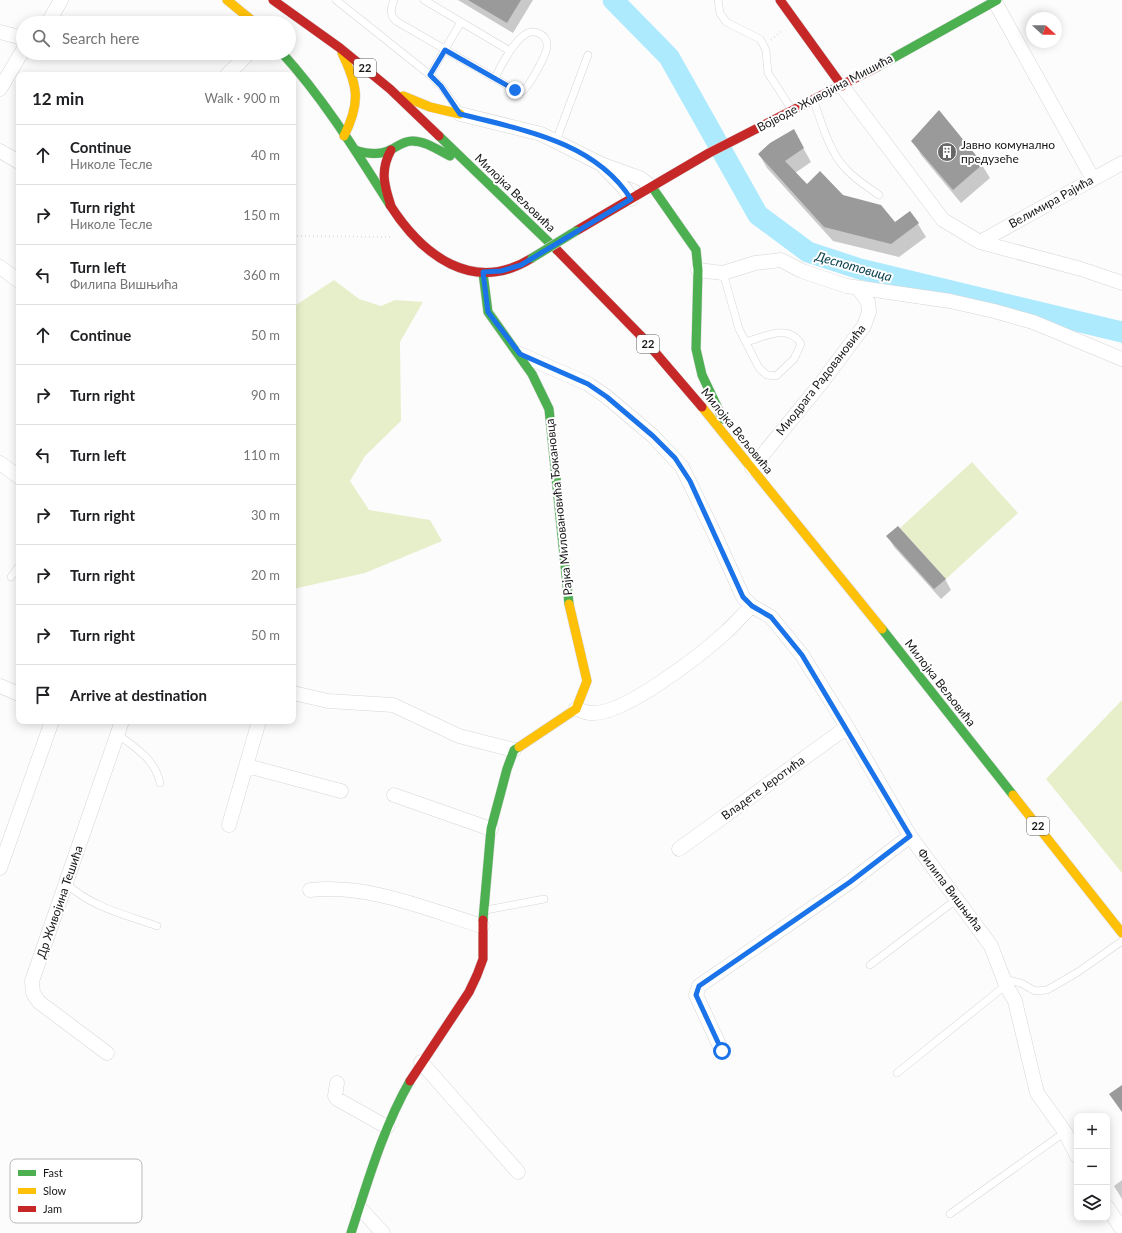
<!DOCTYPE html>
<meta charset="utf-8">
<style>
body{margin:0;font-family:Lato,sans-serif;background:#f6f6f6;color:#202124}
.controls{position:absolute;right:12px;bottom:12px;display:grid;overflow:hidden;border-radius:8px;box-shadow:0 2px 10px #0003}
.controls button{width:36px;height:36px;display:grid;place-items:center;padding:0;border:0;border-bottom:1px solid #e0e0e0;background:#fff;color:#202124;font:20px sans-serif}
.compass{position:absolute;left:1026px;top:12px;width:36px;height:36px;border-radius:50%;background:#fff;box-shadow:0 2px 10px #0003;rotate:111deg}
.stop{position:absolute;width:12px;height:12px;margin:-9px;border:3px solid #1a73e8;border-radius:50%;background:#fff}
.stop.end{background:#1a73e8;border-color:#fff;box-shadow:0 1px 4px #0008}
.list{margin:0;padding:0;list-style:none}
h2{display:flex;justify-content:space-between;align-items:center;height:52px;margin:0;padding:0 16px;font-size:17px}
h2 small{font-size:13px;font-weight:400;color:#757577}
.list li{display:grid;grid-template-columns:26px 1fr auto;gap:12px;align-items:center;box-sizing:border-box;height:60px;padding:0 16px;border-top:1px solid #e0e0e0}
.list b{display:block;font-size:15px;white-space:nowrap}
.list p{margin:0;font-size:13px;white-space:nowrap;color:#757577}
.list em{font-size:13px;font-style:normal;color:#757577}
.icon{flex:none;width:22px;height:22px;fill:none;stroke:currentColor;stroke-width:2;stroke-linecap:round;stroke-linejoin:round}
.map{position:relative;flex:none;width:1122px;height:1233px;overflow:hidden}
.search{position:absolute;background:#fff;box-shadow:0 2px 10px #0003;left:16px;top:16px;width:280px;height:44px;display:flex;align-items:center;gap:10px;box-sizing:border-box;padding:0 14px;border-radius:22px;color:#757577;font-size:15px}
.panel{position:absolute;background:#fff;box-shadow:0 2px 10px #0003;left:16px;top:72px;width:280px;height:652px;border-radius:8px}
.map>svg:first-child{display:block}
.green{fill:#e7efca}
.shadow{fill:#0003}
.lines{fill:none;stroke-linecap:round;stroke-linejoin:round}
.river{stroke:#adeafe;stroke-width:21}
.building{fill:#9b9a9a}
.lane-casing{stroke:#d6d6d7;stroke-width:8}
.street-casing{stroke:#d6d6d7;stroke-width:15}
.fast-casing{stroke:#d6d6d7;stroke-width:10}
.slow-casing{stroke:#d6d6d7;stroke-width:10}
.jam-casing{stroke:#d6d6d7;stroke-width:10}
.path{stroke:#e2e2e3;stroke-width:2;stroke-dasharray:1 3;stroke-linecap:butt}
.lane{stroke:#fff;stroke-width:7}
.street{stroke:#fff;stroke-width:14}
.fast{stroke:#4caf50;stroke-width:9}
.slow{stroke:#ffc107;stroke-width:9}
.jam{stroke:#c62828;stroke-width:9}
.fast-bridge-casing{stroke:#d6d6d7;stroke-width:10;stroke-linecap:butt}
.fast-bridge{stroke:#4caf50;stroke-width:9}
.route{stroke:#1a73e8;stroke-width:5}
.labels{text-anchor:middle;stroke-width:4;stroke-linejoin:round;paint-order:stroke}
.shield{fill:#fff;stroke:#5d5d5d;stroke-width:1}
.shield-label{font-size:11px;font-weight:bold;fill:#171718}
.street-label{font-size:12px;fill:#171718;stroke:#fff}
.poi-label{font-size:12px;fill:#171718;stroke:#fff;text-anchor:start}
.water-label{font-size:13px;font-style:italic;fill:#0c4250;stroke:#fff}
.key{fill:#fff;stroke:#b9b9ba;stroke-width:1}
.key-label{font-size:11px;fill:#171718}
</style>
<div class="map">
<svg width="1122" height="1233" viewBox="0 0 1122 1233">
<rect width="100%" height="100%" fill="#fcfcfd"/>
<path class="green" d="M334 280 359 299 381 306 395 300 423 302 400 342 401 421 365 456 350 481 369 510 430 520 442 541 365 573 293 589V307Z
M972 462 1018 513 946 579 900 528Z
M1122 700V873L1046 779Z"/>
<path class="shadow" d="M458 0H533L513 33Z
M913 141 982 165 990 178 961 203 921 155Z
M801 144 811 162 795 173 807 185 842 195 895 224H918L926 237 899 257 833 241 767 168 759 154Z
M888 537 945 579 951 590 941 599 894 547Z
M1122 1180V1199L1114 1186Z"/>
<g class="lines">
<path class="river" d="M613 0 669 57 758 215 808 252 860 269 1122 332"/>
</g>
<path class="building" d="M468 0H521L507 23Z
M939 110 983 164 953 190 911 141Z
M794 129 804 148 785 161 807 184 820 171 843 195 881 205 895 222 910 211 919 223 891 244 824 227 758 154 770 143Z
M898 526 946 579 934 589 886 536Z
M1122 1085V1112L1109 1094Z"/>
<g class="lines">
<g class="lane-casing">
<path id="lane" d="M336 0 430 75 441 86 457 108
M394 0C391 8 389 14 396 21L515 90 521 92C528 89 548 53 547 45 547 39 543 35 538 33 521 24 501 66 495 78
M424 0 510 51
M718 0 720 13 726 22 760 39 764 46 766 51 768 73 792 110
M430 75 461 22
M814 101C821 122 830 154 847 170 856 180 868 187 879 195
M556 141 588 55
M723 273 739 329 759 368 767 375 776 376 794 359 801 344C788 323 764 337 746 342
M11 577 19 566
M117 734C136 748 155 759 160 783
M67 884C91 907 126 915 157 926
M486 910 544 899
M870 965 957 899
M1004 979 1021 983 1035 991 1047 990 1078 972 1122 941
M897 1073 1006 985
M950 1214 1065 1132"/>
</g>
<g class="street-casing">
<path id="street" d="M994 0 1093 179
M48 23 61 0
M0 32 23 38
M227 75 249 53
M842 86 943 220 980 242 1081 269 1122 283
M0 89 23 50
M460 114 541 134 601 164 640 178 652 187
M0 151 19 162
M603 166 625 189 631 199
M980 242 1122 163
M0 267 19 281
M698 270 723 273 755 263 781 260 802 271 847 286 950 301 994 311 1033 322 1122 359
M520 354 588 384 607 397 653 436 682 467 716 537 743 597 752 606 771 617 802 655 847 727 910 836 991 946 1006 985 1015 1001 1037 1093 1065 1132 1077 1156
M0 463 19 477
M752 468 822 382 864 326 869 312 868 302 858 288
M0 686 19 694
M293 693 328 701 393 705 459 736 514 750
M576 709C581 710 586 713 591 713 623 716 702 654 726 632 735 624 743 614 752 606
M247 766 341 791
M394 795 491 829
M229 825 259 721
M679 849 847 727
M0 868 52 721
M310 890C370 884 426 909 482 926
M722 1051 696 995 699 986 850 882 910 836
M107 1053 39 1002 33 993 32 981 122 721
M421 1062 518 1172
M337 1083 335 1096 337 1099 387 1127
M359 1207 383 1233
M1107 1207 1122 1229"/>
</g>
<g class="fast-casing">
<path id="fast" d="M282 53C324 99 357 153 390 205
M877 67 997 0
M439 136 557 250
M355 150C367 154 380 156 392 149 398 146 404 141 412 141 426 141 438 150 450 156
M652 187 696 250 698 270 696 349 702 375 723 419
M483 273 488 312 532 374 549 409 569 604
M882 629 1013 795
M483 920 491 829 507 769 514 750 519 747
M351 1233C368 1181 383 1128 410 1081"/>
</g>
<g class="slow-casing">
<path id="slow" d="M227 0 255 23
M342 53C358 86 361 102 344 136
M403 96 430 107 460 114
M702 407 882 629
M519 747 576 709 587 681 569 604
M1013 795 1122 933"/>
</g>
<g class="jam-casing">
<path id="jam" d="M273 0 340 48 390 89 439 136
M780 0 842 86
M391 150C380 170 384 185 391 206
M390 205C422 255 473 295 532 258
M576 231 709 153 877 67
M557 250 642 337 702 407
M410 1081 469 992 477 975 483 959V920"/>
</g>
<path class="path" d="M771 40 783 30
M293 236 393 237"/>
<use href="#lane" class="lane"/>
<use href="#street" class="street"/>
<use href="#fast" class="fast"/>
<use href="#slow" class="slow"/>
<use href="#jam" class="jam"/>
<g class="fast-bridge-casing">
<path id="fast-bridge" d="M532 258 576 231"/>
</g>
<use href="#fast-bridge" class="fast-bridge"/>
</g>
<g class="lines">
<path class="route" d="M515 90 445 50 430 75 441 86 460 114C522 130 594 141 631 199L521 265 501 271 483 272 488 312 520 354 588 384 607 397 653 436 675 458 690 481 743 597 752 606 771 617 802 655 910 836 850 882 699 986 696 995 722 1051"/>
</g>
<defs>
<g id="building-disc" transform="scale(1)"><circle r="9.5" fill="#676768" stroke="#fff"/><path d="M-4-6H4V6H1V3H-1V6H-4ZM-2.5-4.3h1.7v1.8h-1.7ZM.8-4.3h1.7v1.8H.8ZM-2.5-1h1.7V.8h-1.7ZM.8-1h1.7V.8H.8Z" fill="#fff"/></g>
</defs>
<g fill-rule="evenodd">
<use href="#building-disc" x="947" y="152"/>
</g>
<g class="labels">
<g class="shield">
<rect x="354" y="59" width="22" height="18" rx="3"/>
<rect x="637" y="335" width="22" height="18" rx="3"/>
<rect x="1027" y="817" width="22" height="18" rx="3"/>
</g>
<g class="shield-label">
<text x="365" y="72">22</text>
<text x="648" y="348">22</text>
<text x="1038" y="830">22</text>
</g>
<g class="street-label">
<text transform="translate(825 93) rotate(-28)" y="4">Војводе Живојина Мишића</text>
<text transform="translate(515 193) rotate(44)" y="4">Милојка Вељовића</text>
<text transform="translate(1051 202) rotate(-29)" y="4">Велимира Рајића</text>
<text transform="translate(821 380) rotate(-52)" y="4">Миодрага Радовановића</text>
<text transform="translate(737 431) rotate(51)" y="4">Милојка Вељовића</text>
<text transform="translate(559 507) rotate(-96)" y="4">Рајка Миловановића Ђокановца</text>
<text transform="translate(940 683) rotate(52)" y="4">Милојка Вељовића</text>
<text transform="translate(763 788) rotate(-36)" y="4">Владете Јеротића</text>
<text transform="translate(950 890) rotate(53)" y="4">Филипа Вишњића</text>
<text transform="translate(60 902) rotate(-71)" y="4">Др Живојина Тешића</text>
</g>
<g class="poi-label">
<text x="961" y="149">Јавно комунално<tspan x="961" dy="14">предузеће</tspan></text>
</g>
<g class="water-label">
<text transform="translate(854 266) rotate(16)" y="5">Деспотовица</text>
</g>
</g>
<rect x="10" y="1159" width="132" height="64" rx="6" class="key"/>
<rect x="18" y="1170" width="18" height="6" fill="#4caf50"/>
<rect x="18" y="1188" width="18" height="6" fill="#ffc107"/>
<rect x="18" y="1206" width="18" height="6" fill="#c62828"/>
<g class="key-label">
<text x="43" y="1177">Fast</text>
<text x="43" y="1195">Slow</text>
<text x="43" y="1213">Jam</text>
</g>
</svg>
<div class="controls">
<button>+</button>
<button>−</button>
<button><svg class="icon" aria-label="layers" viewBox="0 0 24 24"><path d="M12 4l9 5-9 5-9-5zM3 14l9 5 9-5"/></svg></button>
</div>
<svg class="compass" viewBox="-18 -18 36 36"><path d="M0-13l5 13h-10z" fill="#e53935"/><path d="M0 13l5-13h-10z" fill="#757577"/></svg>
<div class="stop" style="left:722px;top:1051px"></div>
<div class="stop end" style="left:515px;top:90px"></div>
<div class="search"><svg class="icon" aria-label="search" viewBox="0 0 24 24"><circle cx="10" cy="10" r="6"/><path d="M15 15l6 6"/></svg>Search here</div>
<section class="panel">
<h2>12 min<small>Walk · 900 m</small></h2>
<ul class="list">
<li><svg class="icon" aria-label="ahead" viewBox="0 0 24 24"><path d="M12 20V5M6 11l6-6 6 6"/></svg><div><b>Continue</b><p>Николе Тесле</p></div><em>40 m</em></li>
<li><svg class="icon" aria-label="right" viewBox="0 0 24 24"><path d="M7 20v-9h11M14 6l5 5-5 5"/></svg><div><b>Turn right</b><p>Николе Тесле</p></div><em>150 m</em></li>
<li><svg class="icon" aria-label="left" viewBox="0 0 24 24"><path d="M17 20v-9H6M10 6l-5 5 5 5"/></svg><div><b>Turn left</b><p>Филипа Вишњића</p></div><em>360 m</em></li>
<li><svg class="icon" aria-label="ahead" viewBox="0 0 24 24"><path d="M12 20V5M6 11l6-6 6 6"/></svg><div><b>Continue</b></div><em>50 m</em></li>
<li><svg class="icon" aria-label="right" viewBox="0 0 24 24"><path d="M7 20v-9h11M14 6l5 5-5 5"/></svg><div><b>Turn right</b></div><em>90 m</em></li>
<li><svg class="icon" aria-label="left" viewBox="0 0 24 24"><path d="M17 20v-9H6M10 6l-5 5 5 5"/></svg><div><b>Turn left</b></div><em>110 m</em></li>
<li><svg class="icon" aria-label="right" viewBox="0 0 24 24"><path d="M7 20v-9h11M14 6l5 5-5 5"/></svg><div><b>Turn right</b></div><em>30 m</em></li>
<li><svg class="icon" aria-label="right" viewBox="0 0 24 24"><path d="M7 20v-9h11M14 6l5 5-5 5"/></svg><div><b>Turn right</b></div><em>20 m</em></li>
<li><svg class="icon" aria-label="right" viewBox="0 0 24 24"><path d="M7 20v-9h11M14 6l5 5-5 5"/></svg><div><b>Turn right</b></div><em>50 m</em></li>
<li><svg class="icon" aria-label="arrive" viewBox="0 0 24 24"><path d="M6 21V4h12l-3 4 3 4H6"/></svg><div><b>Arrive at destination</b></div></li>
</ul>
</section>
</div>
